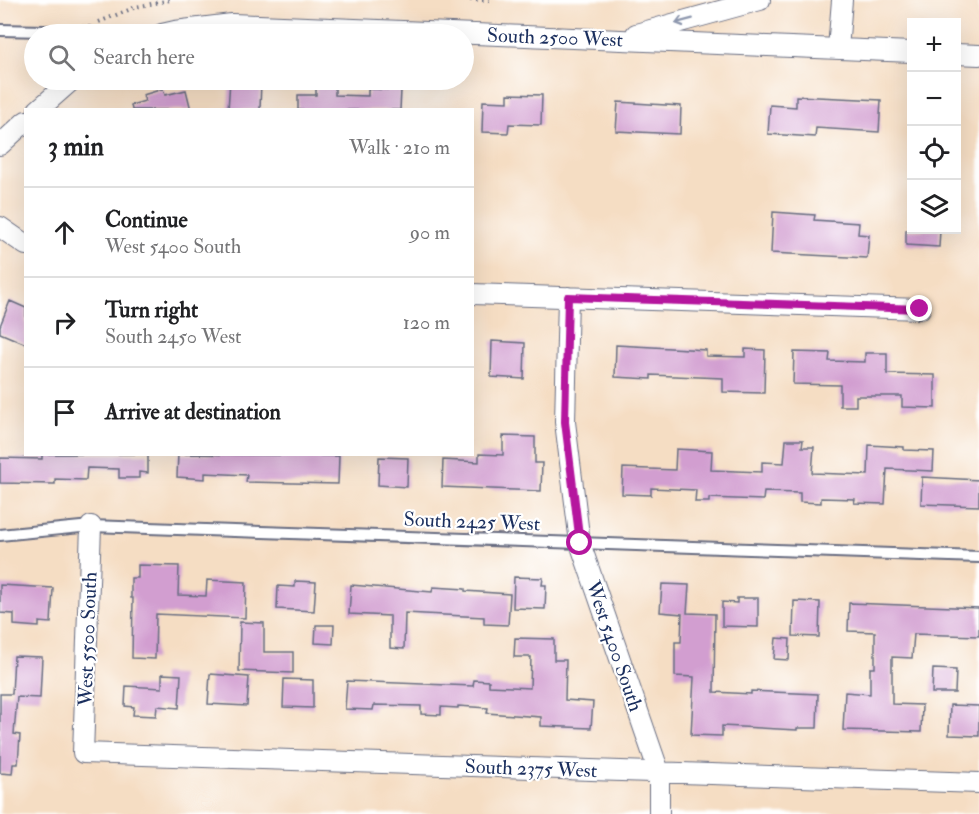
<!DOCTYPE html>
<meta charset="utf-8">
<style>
body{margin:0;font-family:"IM FELL Double Pica",serif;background:#f2f2f2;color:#202124}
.controls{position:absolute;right:18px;top:18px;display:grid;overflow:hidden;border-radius:0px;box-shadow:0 6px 24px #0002}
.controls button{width:54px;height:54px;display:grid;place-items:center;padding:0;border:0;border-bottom:2px solid #e0e0e0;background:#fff;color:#202124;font:30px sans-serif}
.stop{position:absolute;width:18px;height:18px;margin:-14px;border:4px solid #b5179e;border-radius:50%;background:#fff}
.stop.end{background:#b5179e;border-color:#fff;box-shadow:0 2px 6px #0008}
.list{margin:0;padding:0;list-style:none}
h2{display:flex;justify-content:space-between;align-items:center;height:78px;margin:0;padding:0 24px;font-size:26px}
h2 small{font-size:20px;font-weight:400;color:#757577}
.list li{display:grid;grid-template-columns:39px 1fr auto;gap:18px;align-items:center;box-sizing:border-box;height:90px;padding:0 24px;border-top:2px solid #e0e0e0}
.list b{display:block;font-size:22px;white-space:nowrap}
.list p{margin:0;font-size:20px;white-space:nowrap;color:#757577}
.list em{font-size:20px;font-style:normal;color:#757577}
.icon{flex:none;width:33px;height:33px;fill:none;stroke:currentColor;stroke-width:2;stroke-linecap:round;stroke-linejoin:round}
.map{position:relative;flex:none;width:979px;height:814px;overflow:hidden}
.search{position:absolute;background:#fff;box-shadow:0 6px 24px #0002;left:24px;top:24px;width:450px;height:66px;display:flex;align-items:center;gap:15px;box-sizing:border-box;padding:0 21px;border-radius:33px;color:#757577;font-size:22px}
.panel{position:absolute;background:#fff;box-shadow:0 6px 24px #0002;left:24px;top:108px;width:450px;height:348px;border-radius:0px}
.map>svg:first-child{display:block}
.building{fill:#d29ed0}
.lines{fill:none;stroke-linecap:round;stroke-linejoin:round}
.lane-casing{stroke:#676c81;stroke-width:14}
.street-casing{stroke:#676c81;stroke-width:22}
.path{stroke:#676c81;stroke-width:4;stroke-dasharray:1.5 4.5;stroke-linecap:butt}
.lane{stroke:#fff;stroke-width:10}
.street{stroke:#fff;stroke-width:20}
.oneway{stroke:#8d97ae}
.route{stroke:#b5179e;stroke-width:8}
.labels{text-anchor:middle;stroke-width:4.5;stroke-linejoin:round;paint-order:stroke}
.street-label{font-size:20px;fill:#1b2f5e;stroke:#fff}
</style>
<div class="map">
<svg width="979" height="814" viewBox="0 0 979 814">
<rect width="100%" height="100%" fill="#fff"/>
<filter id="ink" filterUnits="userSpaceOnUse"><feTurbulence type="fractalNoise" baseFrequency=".0167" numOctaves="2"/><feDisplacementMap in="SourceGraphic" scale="12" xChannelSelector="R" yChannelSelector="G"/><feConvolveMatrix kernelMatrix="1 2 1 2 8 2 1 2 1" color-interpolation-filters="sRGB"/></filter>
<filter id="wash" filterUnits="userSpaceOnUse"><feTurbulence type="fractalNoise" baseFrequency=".008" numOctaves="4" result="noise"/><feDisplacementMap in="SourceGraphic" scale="24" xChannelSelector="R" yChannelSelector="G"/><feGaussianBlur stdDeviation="1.35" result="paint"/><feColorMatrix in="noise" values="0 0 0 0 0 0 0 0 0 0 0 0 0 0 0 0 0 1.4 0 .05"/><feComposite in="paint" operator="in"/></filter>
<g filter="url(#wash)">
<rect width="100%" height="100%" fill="#f5ddc3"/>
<g id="blocks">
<path class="building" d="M230 80 261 81 260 110H228Z
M316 80H335V95L368 96V89L401 90 400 110H298V95H316Z
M163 89 165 95 186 90 191 110H132L131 105 145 101 143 95Z
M508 94 542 95 541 125 509 124 508 133 482 132 483 101 508 102Z
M796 96 881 100 879 132 816 128 815 137 768 134 770 105 796 107Z
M618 102 681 106 680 134 616 131Z
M773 212 815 215 814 220 859 223 858 234 869 235 867 258 771 253Z
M906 230H940L939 247 906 245Z
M10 301 26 308V344L0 333V326Z
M492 341 525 343 524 379 491 377Z
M616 345 706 350V356L745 357V349L765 350 764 393 723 392V378L651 375V379L615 377Z
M794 352 830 353 829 361 865 362V353H887V374L935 375V408L902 407V396H856V406H840V385L793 384Z
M503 436 535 437V463H542L541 491 442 487 443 460 479 462V454L503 455Z
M786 440H803L802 447H814L812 473 868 475 869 445 904 447V450L934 451 933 471 887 469 885 504 854 503 855 499 821 498V503L800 502V493L764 492 763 500 709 498V502H695L696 490 651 488V495L622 494 623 468 675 470 676 449 712 451 711 470 762 472V462L784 463Z
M42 454H148V473L139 472V478H119V469L87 468 86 480 55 479V484L0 483V458L42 459Z
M178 454 339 456 338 484 246 482 247 475 205 473V479L177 477Z
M379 457 408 458 407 487 378 485Z
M922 477 979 480V506L921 504Z
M138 565 179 566 178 595 206 596 207 580 246 582 245 618 156 614 155 659 132 658 133 598H131V578H138Z
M514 577 543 578 542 585H546L545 609 513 608Z
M295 581 316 582 314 611 277 609 278 586 295 587Z
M662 584 689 585 687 613 715 614 714 692 751 694V691L818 694 817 728H797V730L722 726V736L691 735 694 677 675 676V642H681L682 614 660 612Z
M0 585 53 588 51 623 39 622V627L14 625V614L0 613Z
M351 585 432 592 433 587 465 589V591L510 594 508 625 484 624V617L405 613 404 649 390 648V616L349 614Z
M737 598H758V627L722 626V602L737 603Z
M794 601 820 602 819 637 793 636Z
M849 603 979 608V636L914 634 912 658 892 657V704L922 705 921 732 843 730 845 692 870 694V668H875V632L848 631Z
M240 622 264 623V652H293V673L239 671Z
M316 625H334L333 644 315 643Z
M515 638 554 639V660H566L565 700 593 702 591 728 541 726V717L487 713 488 708 458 706V708L441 707V715L421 714V706L374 705 373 710 345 709 347 681 473 686 474 680 489 681V686L530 688 531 657H514Z
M776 638 790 639 789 660 774 659Z
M14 656 42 657 40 698 17 697 14 734 20 735 18 764H13L12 774 0 773V694H12Z
M933 669 956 670 955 693H932Z
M162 674 181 675 179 708 157 706 156 716 133 715 134 707 125 706 126 686 162 688Z
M210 674 249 677 247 706 208 704Z
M284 679 313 680V708L283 707Z
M950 705 979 706V736L949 735Z"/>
</g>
</g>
<g filter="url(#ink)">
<use href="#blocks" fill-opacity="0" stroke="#676c81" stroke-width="1.5"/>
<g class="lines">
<g class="lane-casing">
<path id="lane" d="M0 30 88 32 93 34
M0 535 91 526 979 557"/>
</g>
<g class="street-casing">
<path id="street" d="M162 34 175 31 232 24 912 52
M636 34 760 0
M838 49 842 0
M956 54 979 55
M38 110 72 80
M0 145 26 121
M0 227 26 245
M472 294 920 309
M568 297 565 422 580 543 659 772V814
M91 526 83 753 979 783"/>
</g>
<path class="path" d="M470 0H491
M99 22 136 7 170 0"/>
<use href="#lane" class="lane"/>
<use href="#street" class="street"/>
</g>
<defs><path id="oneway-shaft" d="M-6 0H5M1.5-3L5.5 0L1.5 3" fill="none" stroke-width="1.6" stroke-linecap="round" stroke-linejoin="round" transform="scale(1.5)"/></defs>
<use class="oneway" href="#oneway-shaft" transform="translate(684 21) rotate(165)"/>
</g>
<g class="lines" filter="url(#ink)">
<path class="route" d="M580 543 565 422 568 297 920 309"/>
</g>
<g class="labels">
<g class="street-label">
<text transform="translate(555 37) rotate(2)" y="7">South 2500 West</text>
<text transform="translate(472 521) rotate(2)" y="7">South 2425 West</text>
<text transform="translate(87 639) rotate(-88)" y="7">West 5500 South</text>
<text transform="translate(615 646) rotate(71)" y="7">West 5400 South</text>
<text transform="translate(531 768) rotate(2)" y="7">South 2375 West</text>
</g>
</g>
</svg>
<div class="controls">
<button>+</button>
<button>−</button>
<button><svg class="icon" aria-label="locate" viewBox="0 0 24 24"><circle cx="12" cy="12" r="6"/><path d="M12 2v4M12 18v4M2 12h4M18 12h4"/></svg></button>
<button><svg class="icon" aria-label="layers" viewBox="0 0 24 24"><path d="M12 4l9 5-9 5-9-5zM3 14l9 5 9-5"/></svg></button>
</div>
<div class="stop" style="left:580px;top:543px"></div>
<div class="stop end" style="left:920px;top:309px"></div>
<div class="search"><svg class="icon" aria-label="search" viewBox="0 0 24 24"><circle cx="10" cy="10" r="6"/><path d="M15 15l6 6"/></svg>Search here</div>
<section class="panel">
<h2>3 min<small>Walk · 210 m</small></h2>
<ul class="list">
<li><svg class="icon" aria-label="ahead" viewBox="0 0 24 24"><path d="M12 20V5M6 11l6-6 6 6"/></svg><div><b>Continue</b><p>West 5400 South</p></div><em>90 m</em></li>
<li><svg class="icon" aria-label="right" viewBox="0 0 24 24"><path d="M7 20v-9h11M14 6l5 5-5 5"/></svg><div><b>Turn right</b><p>South 2450 West</p></div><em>120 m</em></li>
<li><svg class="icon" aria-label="arrive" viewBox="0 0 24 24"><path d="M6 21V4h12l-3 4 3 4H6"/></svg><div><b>Arrive at destination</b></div></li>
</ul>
</section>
</div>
